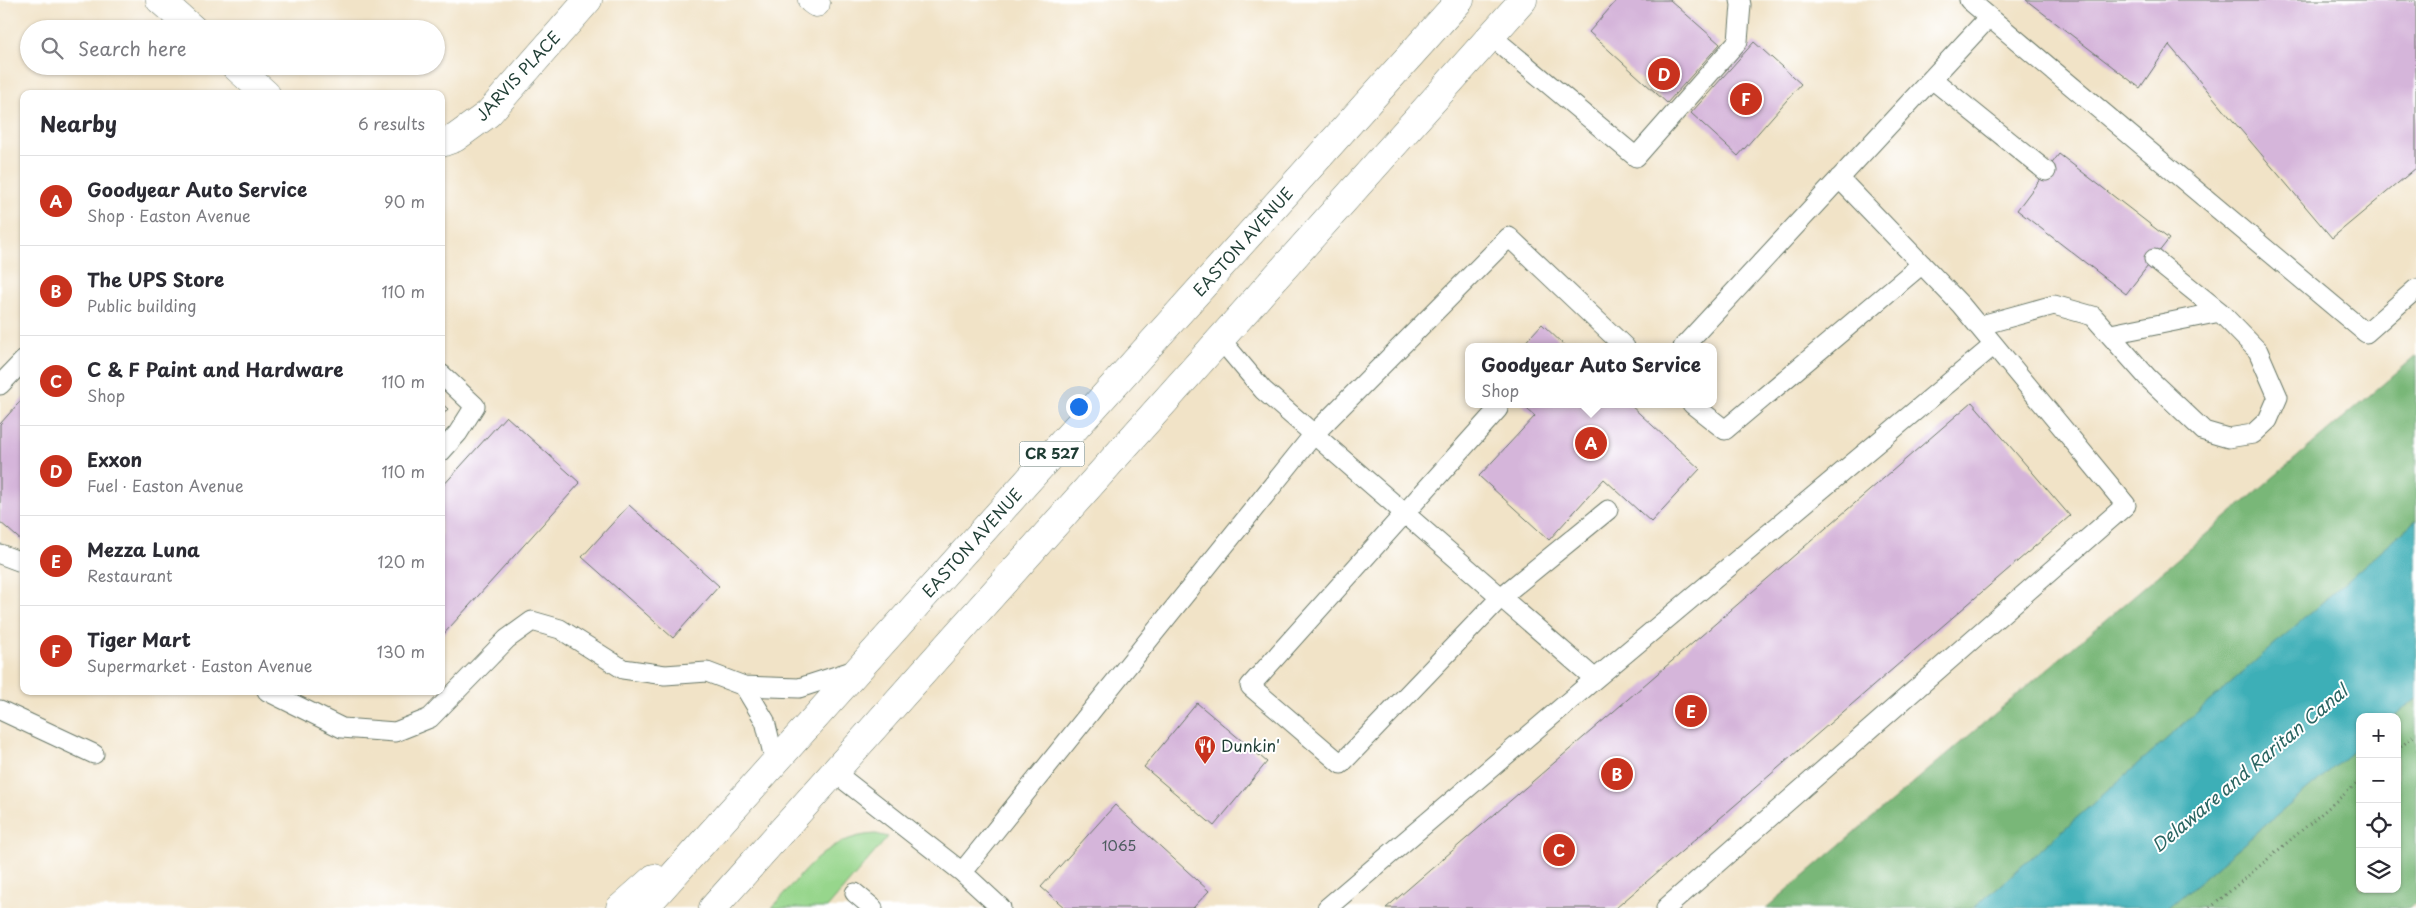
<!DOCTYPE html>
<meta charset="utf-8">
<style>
body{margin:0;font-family:"Playpen Sans",sans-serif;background:#f2f2f3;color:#2b2b33}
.controls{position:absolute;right:15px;bottom:15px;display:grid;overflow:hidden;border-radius:10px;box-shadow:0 1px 4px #0004}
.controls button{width:45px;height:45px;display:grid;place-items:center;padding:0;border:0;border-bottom:1px solid #e1e1e2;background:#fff;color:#2b2b33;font:25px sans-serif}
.you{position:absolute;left:1078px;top:406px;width:18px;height:18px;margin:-12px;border:4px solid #fff;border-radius:50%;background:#1a73e8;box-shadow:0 0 0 8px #1a73e833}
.badge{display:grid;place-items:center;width:32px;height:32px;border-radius:50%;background:#c8321e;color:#fff;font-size:16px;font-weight:700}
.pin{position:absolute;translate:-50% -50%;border:2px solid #fff;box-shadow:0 1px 5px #0006}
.popup{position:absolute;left:1465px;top:343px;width:252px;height:65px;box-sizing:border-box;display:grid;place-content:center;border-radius:10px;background:#fff;filter:drop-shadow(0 1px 4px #0005);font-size:16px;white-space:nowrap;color:#7c7c81}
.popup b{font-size:19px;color:#2b2b33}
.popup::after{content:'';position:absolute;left:50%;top:100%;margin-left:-10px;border:10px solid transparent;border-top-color:#fff}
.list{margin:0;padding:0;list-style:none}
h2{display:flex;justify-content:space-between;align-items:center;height:65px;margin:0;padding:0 20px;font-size:21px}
h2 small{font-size:16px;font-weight:400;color:#7c7c81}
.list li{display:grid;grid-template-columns:32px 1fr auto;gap:15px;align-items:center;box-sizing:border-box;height:90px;padding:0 20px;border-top:1px solid #e1e1e2}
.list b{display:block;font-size:19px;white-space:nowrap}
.list p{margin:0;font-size:16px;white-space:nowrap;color:#7c7c81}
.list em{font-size:16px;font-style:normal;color:#7c7c81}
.icon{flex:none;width:28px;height:28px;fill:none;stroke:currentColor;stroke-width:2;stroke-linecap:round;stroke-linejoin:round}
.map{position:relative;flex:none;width:2416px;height:908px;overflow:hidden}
.search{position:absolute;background:#fff;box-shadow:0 1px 4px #0004;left:20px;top:20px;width:425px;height:55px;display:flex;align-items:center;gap:12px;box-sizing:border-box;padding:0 18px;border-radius:28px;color:#7c7c81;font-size:19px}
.panel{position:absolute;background:#fff;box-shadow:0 1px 4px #0004;left:20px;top:90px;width:425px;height:605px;border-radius:10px}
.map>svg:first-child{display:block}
.green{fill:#97d68c;stroke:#5b8a60}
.forest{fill:#79b778;stroke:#4c7a56}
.water{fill:#3eafb7;stroke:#2e7676}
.building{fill:#d5b5da}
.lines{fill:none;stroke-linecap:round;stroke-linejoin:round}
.service-casing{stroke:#687767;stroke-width:21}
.minor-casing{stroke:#687767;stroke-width:29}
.primary-casing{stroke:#687767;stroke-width:29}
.path{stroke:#687767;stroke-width:3;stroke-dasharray:1 4;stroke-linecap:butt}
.service{stroke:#fff;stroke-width:19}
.minor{stroke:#fff;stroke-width:28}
.primary{stroke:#fff;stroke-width:28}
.labels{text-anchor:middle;stroke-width:4;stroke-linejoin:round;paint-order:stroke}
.number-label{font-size:14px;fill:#4c5b5e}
.shield{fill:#fff;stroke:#627771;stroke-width:1}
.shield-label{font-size:15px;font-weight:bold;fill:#1f3d34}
.street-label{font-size:16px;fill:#1f3d34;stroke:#fff}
.poi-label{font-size:16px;fill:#1f3d34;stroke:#fff;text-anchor:start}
.water-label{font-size:18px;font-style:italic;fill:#2a6562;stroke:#fff}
</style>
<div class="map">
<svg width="2416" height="908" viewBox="0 0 2416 908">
<rect width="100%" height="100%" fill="#fff"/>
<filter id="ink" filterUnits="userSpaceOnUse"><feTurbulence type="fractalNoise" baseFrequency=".02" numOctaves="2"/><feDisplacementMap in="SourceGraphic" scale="10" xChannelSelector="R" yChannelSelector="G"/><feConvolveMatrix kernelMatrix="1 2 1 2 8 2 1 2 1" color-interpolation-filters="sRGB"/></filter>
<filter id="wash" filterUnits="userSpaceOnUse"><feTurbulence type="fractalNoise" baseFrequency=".0096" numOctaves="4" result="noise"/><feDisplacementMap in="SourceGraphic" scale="20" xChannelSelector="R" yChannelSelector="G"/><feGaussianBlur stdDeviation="1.12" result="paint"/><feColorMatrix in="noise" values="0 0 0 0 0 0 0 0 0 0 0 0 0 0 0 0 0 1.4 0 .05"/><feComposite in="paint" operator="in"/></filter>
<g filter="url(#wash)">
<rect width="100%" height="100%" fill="#f1e3c7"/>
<path class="green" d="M876 834 888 837 827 908H772C803 874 825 836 876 834Z"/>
<path class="forest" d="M2416 356V520L1974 908H1766Z
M2416 698V903L2409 908H2168L2360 745V889H2397V717H2394Z"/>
<path class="water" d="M2416 520V698L2394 717H2360V745L2168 908H1974Z"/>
<g id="blocks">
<path class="building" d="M1617 0H1670L1720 44 1667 103 1589 32Z
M2026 0H2416V168L2332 238 2169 45 2140 88Z
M1754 42 1801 84 1738 156 1691 113Z
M2059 154 2169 239 2126 294 2017 210Z
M1542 324 1566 347H1521Z
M24 397V543L0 522V424Z
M1972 402 2070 516 1616 908H1386Z
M441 403 448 409 441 417Z
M1521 404H1629L1700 469 1651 522 1604 479 1549 540 1479 476 1535 416Z
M506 416 580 483 441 637V488Z
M629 505 719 586 673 638 582 557Z
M1197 703 1267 762 1214 826 1144 767Z
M1115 805 1209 891 1193 908H1065L1041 887Z"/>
</g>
</g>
<g filter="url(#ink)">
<use href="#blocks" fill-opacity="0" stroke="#687767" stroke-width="1"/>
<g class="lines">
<g class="service-casing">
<path id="service" d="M1969 0 2366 333 2416 289
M1491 36 1636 157 1738 41 1741 5 1740 0
M1932 79 2046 171
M2154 259 2220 312
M1978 326 2054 305 2093 316 2148 378 2204 431 2228 438 2253 434 2268 420 2278 397 2258 351 2220 312 2111 334
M1221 340 1263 390 1595 679
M1683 347 1989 17
M441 374 475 406 458 433 441 452
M0 385 24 360
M1692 404 1725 430 1922 264
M1498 409 1250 686 1341 764 1501 597 1608 510
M0 554 24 563
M744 686 765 721 775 762
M267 691 342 728 395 732 430 718 507 639 532 621 560 629 623 669 665 675 707 672 744 686 799 688 858 669
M0 710 94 754
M834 772 962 872 1001 908
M962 872 1314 434 1509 237 1625 347
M855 893 873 908
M1327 908 1595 679 1994 345
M1666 908 2126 505 1961 305 1839 178"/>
</g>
<g class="minor-casing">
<path id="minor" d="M160 0 193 29
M812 0 816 3
M235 66 266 94
M441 143 455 138 488 114 588 0"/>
</g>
<g class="primary-casing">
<path id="primary" d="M620 908 654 878
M644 908 1460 0
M713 908 1523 0"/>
</g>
<path class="path" d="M2397 750 2416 734
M2210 908 2360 781"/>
<use href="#service" class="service"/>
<use href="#minor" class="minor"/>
<use href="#primary" class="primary"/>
</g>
</g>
<defs>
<g id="restaurant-pin" transform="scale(1.125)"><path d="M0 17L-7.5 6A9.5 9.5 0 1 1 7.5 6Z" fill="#c8321e" stroke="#fff"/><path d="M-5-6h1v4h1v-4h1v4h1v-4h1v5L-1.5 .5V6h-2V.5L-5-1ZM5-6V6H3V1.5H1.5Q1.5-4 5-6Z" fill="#fff"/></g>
</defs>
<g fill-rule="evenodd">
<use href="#restaurant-pin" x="1205" y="746"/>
</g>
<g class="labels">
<g class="number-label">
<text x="1119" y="851">1065</text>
</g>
<rect class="shield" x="1019.5" y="441.5" width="65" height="25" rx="4"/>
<g class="shield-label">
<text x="1052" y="459">CR 527</text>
</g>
<g class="street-label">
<text transform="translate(518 76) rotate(-47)" y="6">JARVIS PLACE</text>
<text transform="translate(1243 242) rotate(-48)" y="6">EASTON AVENUE</text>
<text transform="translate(972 543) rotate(-48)" y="6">EASTON AVENUE</text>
</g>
<g class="poi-label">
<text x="1221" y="752">Dunkin'</text>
</g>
<g class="water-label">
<text transform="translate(2250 769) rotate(-40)" y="6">Delaware and Raritan Canal</text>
</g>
</g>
</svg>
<div class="controls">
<button>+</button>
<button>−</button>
<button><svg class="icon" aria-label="locate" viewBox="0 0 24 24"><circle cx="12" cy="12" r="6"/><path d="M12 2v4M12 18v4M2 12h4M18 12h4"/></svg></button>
<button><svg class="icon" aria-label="layers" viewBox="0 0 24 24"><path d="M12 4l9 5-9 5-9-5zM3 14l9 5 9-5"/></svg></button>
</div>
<div class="you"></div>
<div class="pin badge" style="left:1591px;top:443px">A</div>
<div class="popup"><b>Goodyear Auto Service</b>Shop</div>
<div class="pin badge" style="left:1617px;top:774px">B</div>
<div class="pin badge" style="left:1559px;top:850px">C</div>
<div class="pin badge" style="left:1664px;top:74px">D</div>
<div class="pin badge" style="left:1691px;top:711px">E</div>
<div class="pin badge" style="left:1746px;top:99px">F</div>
<div class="search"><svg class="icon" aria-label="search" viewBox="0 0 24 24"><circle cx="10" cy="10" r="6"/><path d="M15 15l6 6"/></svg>Search here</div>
<section class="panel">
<h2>Nearby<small>6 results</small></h2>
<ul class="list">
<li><span class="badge">A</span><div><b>Goodyear Auto Service</b><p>Shop · Easton Avenue</p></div><em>90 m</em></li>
<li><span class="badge">B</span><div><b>The UPS Store</b><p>Public building</p></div><em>110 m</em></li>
<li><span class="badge">C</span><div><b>C &amp; F Paint and Hardware</b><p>Shop</p></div><em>110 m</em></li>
<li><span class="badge">D</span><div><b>Exxon</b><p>Fuel · Easton Avenue</p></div><em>110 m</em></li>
<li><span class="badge">E</span><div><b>Mezza Luna</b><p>Restaurant</p></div><em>120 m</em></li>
<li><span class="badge">F</span><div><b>Tiger Mart</b><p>Supermarket · Easton Avenue</p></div><em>130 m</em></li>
</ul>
</section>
</div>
